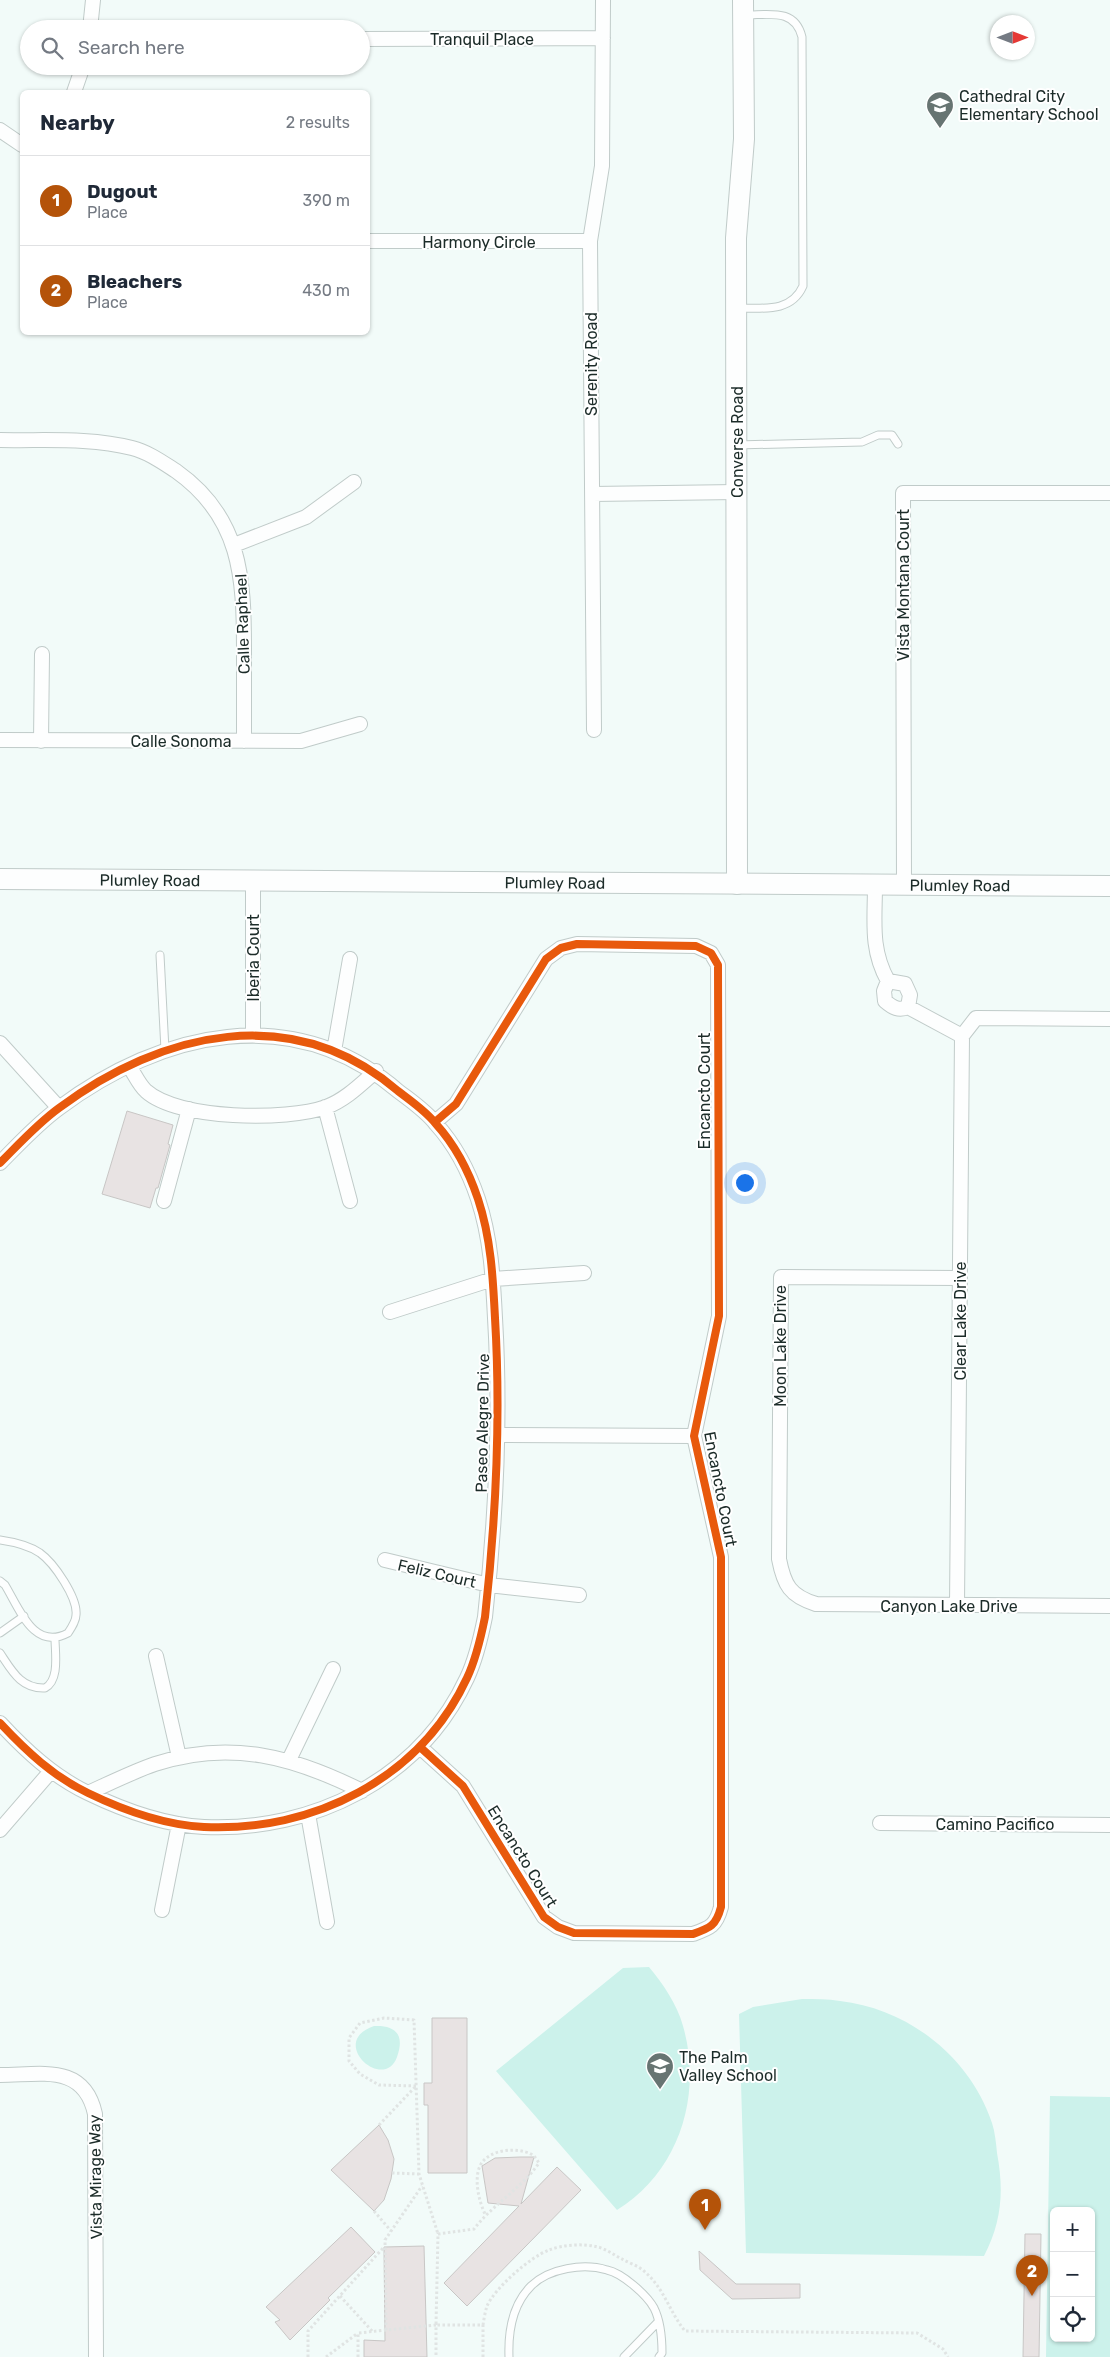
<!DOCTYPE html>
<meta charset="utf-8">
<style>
body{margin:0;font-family:Rubik,sans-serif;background:#f2f2f3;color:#1f2937}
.controls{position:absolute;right:15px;bottom:15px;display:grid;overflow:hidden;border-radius:8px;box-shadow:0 1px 4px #0004}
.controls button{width:45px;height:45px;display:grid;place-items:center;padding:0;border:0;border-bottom:1px solid #e0e1e3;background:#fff;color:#1f2937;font:25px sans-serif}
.compass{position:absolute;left:990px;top:15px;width:45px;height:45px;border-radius:50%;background:#fff;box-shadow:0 1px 4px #0004;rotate:90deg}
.you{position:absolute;left:744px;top:1182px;width:18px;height:18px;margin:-12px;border:4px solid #fff;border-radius:50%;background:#1a73e8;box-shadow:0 0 0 8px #1a73e833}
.badge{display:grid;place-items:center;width:32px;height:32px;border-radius:50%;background:#b45309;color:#fff;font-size:16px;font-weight:700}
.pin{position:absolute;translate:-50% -41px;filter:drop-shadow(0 1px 2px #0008)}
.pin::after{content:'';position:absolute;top:26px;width:18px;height:15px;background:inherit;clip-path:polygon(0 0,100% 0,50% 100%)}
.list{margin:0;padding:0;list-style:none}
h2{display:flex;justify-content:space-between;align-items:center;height:65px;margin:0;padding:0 20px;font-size:21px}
h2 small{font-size:16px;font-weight:400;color:#747a83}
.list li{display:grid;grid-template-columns:32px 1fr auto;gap:15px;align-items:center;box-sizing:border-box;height:90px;padding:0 20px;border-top:1px solid #e0e1e3}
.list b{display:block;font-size:19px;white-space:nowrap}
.list p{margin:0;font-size:16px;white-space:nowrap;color:#747a83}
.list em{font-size:16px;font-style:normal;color:#747a83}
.icon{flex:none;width:28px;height:28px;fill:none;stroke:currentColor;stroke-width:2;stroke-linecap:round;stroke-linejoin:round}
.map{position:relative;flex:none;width:1110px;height:2357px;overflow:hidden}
.search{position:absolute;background:#fff;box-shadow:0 1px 4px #0004;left:20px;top:20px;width:350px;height:55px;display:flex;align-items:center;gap:12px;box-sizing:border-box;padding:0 18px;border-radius:28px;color:#747a83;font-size:19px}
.panel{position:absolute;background:#fff;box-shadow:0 1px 4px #0004;left:20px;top:90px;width:350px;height:245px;border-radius:8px}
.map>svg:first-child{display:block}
.green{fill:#ccf2eb;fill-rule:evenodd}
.building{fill:#e8e3e3;stroke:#c8c6c5}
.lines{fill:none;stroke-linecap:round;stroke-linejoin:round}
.lane-casing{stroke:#c0cbc9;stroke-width:9}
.street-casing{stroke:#c0cbc9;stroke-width:16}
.secondary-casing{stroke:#c0cbc9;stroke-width:22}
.path{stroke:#e0e4e3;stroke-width:3;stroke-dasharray:2.5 2.5;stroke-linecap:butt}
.lane{stroke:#fdfefe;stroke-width:7}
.street{stroke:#fdfefe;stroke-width:14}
.secondary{stroke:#fdfefe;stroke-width:20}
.cycleway-casing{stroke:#fff;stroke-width:11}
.cycleway{stroke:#e8590c;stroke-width:8}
.labels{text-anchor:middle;stroke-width:4;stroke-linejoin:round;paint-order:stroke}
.street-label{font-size:16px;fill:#1c2c29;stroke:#fff}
.poi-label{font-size:16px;fill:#1c2c29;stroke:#fff;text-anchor:start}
</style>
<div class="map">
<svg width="1110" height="2357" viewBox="0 0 1110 2357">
<rect width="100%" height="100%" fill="#f2fbf9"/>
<path class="green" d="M649 1967C663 1984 677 2004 683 2026 703 2095 679 2172 617 2210L496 2071 623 1968Z
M802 1999C815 1999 828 1999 840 2001 909 2009 970 2057 992 2123 995 2132 996 2143 997 2153 1004 2190 1002 2222 984 2256L746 2253 739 2014 753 2007Z
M374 2026C396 2025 405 2035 397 2057 384 2093 327 2042 374 2026Z
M1050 2096 1110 2097V2357H1046ZM1054 2211H1091V2338H1054Z"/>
<path class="building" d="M127 1111 173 1125 168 1144 170 1145 158 1188H156L150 1208 102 1194Z
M432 2018H467V2173H428V2105H424V2083H432Z
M379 2125 388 2140 394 2159 391 2179 384 2200 374 2211 331 2170Z
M520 2157H534L521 2204 557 2167 581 2190 467 2306 444 2283 519 2206 488 2203 482 2166 495 2158Z
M351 2227 375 2252 328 2298 330 2300 290 2340 275 2322 280 2320 266 2307Z
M1025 2234H1041L1039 2357H1023Z
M424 2246 427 2357H364V2340L385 2341 384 2247Z
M699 2251 736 2284H800V2298L732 2299 700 2270Z"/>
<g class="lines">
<g class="lane-casing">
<path id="lane" d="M737 308C763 308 791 313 803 286L802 37C795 8 769 15 745 15
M737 445 862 442 878 435H892L898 444
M160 955 165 1050
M0 1540C14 1542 28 1545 40 1553 54 1563 78 1598 76 1615 76 1621 72 1627 68 1633 34 1651 20 1610 5 1585L0 1581
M0 1633 24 1616
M0 1653C12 1671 21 1689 45 1688 60 1680 55 1653 55 1638
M509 2357C508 2331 512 2305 531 2286 549 2268 584 2263 607 2270 622 2273 647 2295 654 2308 661 2322 662 2338 662 2353L659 2357
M624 2357 658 2322"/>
</g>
<g class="street-casing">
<path id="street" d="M90 29 93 0
M361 39 603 38
M74 92 83 66
M0 130 22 145
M368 241H590
M0 440C44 441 90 437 132 448 148 452 162 462 176 471 241 517 244 577 244 650 244 680 244 710 244 741
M592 494 737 492
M234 545 306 517 354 482
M594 730 590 241 602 166 603 0
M0 740 301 741 360 724
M41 741 42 654
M875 885C875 920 870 949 888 981L905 984 910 995 908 1007
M904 885 903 493H1110
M888 981 884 991 885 1001C893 1008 899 1011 908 1007L962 1036
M253 1035V881
M962 1036 976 1018 1110 1019
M0 1043 59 1108
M334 1051 350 959
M129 1066C134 1073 139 1085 146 1091 178 1120 287 1121 326 1107 345 1100 360 1085 376 1071
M325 1107 350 1201
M0 1163C19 1144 37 1124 59 1108 162 1031 293 1001 398 1091 411 1101 426 1111 436 1124 455 1145 469 1172 478 1199 491 1238 493 1278 495 1318 501 1418 496 1518 485 1617 481 1637 476 1659 467 1678 420 1779 313 1832 204 1827 165 1825 123 1810 88 1793 54 1777 26 1751 0 1723
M164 1201 189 1109
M960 1278 781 1277 779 1559C784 1585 790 1596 816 1604L1110 1606
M390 1312 493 1279 584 1273
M498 1435 694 1436
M385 1560 489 1585 579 1595
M957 1606 962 1036
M156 1656 179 1757
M420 1747 463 1786 544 1917 558 1927 574 1933 693 1934C710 1928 716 1926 721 1907V1557L694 1436 719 1316 718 965 711 953 696 946 577 944 561 948 546 959 456 1104 435 1122
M289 1760 333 1669
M88 1793C110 1783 132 1772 155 1764 230 1739 294 1757 362 1791
M308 1814 327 1922
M880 1823 1110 1825
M0 1830 51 1771
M162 1910 179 1824
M0 2075C41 2075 84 2063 95 2114L96 2357"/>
</g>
<g class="secondary-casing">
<g id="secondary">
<path id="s1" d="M0 879 1110 886"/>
<path d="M737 884 736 238 744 139 743 0"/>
</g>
</g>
<path class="path" d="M416 2086 379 2085 360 2074 349 2061V2038L360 2023 384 2018 414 2020 419 2174 438 2234
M379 2125 416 2086
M392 2173 419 2174
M374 2211 391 2231
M340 2296 373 2332
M483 2325C484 2319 485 2312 487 2306 495 2288 530 2257 549 2250 562 2245 583 2243 598 2247 606 2249 614 2255 622 2259 629 2263 639 2266 645 2272 664 2288 670 2313 685 2331L917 2333 943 2349 948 2357
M386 2330 385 2240 422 2186
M308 2357V2331L384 2247
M326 2357 358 2333
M358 2357V2333L436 2325V2357
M483 2357V2325H436L438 2234 474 2229C493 2204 521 2189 539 2163 537 2160 535 2156 531 2154 517 2147 490 2149 481 2164 473 2178 479 2201 485 2214"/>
<use href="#lane" class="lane"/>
<use href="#street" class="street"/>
<use href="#secondary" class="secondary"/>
<g class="cycleway-casing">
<path id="cycleway" d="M0 1163C19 1144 37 1124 59 1108 162 1031 293 1001 398 1091 411 1101 426 1111 436 1124 455 1145 469 1172 478 1199 491 1238 493 1278 495 1318 501 1418 496 1518 485 1617 481 1637 476 1659 467 1678 420 1779 313 1832 204 1827 165 1825 123 1810 88 1793 54 1777 26 1751 0 1723
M420 1747 463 1786 544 1917 558 1927 574 1933 693 1934C710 1928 716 1926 721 1907V1557L694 1436 719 1316 718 965 711 953 696 946 577 944 561 948 546 959 456 1104 435 1122"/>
</g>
<use href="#cycleway" class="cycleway"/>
</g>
<defs>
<g id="school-pin" transform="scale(1.4375)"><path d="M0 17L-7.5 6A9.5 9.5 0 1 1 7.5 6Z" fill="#677472" stroke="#fff"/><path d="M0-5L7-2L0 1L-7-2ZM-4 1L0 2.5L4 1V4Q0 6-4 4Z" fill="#fff"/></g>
</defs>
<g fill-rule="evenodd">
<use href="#school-pin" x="940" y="105"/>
<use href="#school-pin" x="660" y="2066"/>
</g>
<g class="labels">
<g class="street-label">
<text x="482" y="45">Tranquil Place</text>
<text x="479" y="248">Harmony Circle</text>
<text transform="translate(591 364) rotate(-90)" y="6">Serenity Road</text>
<text transform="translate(737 442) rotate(-90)" y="6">Converse Road</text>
<text transform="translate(903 585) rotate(-90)" y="6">Vista Montana Court</text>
<text transform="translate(242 624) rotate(-92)" y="6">Calle Raphael</text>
<text x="181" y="747">Calle Sonoma</text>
<text dy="6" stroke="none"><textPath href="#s1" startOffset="150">Plumley Road</textPath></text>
<text dy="6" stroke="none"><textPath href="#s1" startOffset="555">Plumley Road</textPath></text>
<text dy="6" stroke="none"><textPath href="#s1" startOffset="960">Plumley Road</textPath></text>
<text transform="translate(253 958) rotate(-90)" y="6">Iberia Court</text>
<text transform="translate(704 1091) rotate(-90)" y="6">Encancto Court</text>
<text transform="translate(960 1321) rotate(-90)" y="6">Clear Lake Drive</text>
<text transform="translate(780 1346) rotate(-90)" y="6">Moon Lake Drive</text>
<text transform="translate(482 1423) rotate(-89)" y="6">Paseo Alegre Drive</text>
<text transform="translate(721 1489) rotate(79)" y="6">Encancto Court</text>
<text transform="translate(437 1573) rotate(13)" y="6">Feliz Court</text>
<text x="949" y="1612">Canyon Lake Drive</text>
<text x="995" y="1830">Camino Pacifico</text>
<text transform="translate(523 1856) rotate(58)" y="6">Encancto Court</text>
<text transform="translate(95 2177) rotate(-91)" y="6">Vista Mirage Way</text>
</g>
<g class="poi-label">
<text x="959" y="102">Cathedral City<tspan x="959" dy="18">Elementary School</tspan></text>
<text x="679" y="2063">The Palm<tspan x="679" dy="18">Valley School</tspan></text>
</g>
</g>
</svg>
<div class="controls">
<button>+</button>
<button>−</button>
<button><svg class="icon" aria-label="locate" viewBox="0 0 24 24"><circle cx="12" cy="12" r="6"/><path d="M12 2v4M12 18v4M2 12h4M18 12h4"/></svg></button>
</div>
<svg class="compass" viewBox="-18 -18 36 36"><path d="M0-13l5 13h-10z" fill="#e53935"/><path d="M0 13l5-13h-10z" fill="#747a83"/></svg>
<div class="you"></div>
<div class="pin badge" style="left:705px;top:2230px">1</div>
<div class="pin badge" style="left:1032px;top:2296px">2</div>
<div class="search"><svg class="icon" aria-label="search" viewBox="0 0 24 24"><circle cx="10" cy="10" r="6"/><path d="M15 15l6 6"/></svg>Search here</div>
<section class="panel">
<h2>Nearby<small>2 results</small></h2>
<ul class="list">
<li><span class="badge">1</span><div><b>Dugout</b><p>Place</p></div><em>390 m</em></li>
<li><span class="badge">2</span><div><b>Bleachers</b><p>Place</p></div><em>430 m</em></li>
</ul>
</section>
</div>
